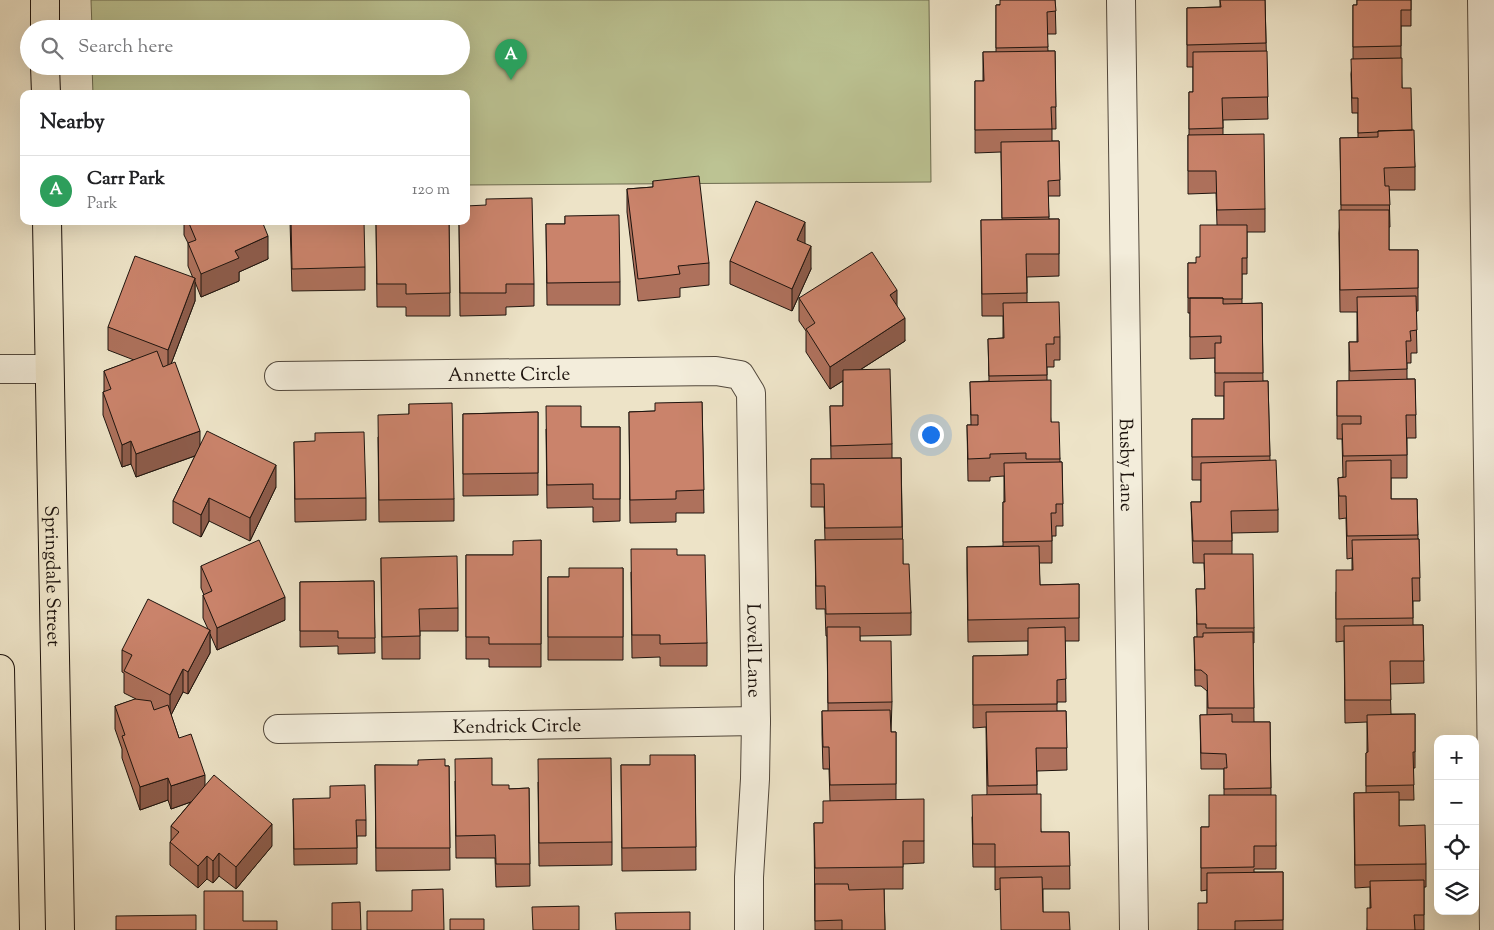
<!DOCTYPE html>
<meta charset="utf-8">
<style>
body{margin:0;font-family:"Sorts Mill Goudy",serif;background:#f6f6f6;color:#202124}
.controls{position:absolute;right:15px;bottom:15px;display:grid;overflow:hidden;border-radius:10px;box-shadow:0 5px 20px #0002}
.controls button{width:45px;height:45px;display:grid;place-items:center;padding:0;border:0;border-bottom:1px solid #e0e0e0;background:#fff;color:#202124;font:25px sans-serif}
.you{position:absolute;left:930px;top:434px;width:18px;height:18px;margin:-12px;border:4px solid #fff;border-radius:50%;background:#1a73e8;box-shadow:0 0 0 8px #1a73e833}
.badge{display:grid;place-items:center;width:32px;height:32px;border-radius:50%;background:#8f2418;color:#fff;font-size:16px;font-weight:700}
.pin{position:absolute;translate:-50% -41px;filter:drop-shadow(0 1px 2px #0008)}
.pin::after{content:'';position:absolute;top:26px;width:18px;height:15px;background:inherit;clip-path:polygon(0 0,100% 0,50% 100%)}
.list{margin:0;padding:0;list-style:none}
h2{display:flex;justify-content:space-between;align-items:center;height:65px;margin:0;padding:0 20px;font-size:21px}
h2 small{font-size:16px;font-weight:400;color:#757577}
.list li{display:grid;grid-template-columns:32px 1fr auto;gap:15px;align-items:center;box-sizing:border-box;height:70px;padding:0 20px;border-top:1px solid #e0e0e0}
.list b{display:block;font-size:19px;white-space:nowrap}
.list p{margin:0;font-size:16px;white-space:nowrap;color:#757577}
.list em{font-size:16px;font-style:normal;color:#757577}
.icon{flex:none;width:28px;height:28px;fill:none;stroke:currentColor;stroke-width:2;stroke-linecap:round;stroke-linejoin:round}
.map{position:relative;flex:none;width:1494px;height:930px;overflow:hidden}
.search{position:absolute;background:#fff;box-shadow:0 5px 20px #0002;left:20px;top:20px;width:450px;height:55px;display:flex;align-items:center;gap:12px;box-sizing:border-box;padding:0 18px;border-radius:28px;color:#757577;font-size:19px}
.panel{position:absolute;background:#fff;box-shadow:0 5px 20px #0002;left:20px;top:90px;width:450px;height:135px;border-radius:10px}
.map>svg:first-child{display:block}
.green{fill:#bcc393;stroke:#6d6c50}
.lines{fill:none;stroke-linecap:round;stroke-linejoin:round}
.minor-casing{stroke:#52483c;stroke-width:30}
.major-casing{stroke:#1e140e;stroke-width:30}
.minor{stroke:#f3eddb;stroke-width:28}
.major{stroke:#ede3c7;stroke-width:28}
.wall{fill:#ae715c;stroke:#1e140e}
.shaded-wall{fill:#8d5c4b;stroke:#1e140e}
.building{fill:#ca836b;stroke:#1e140e}
.labels{text-anchor:middle;stroke-width:4;stroke-linejoin:round;paint-order:stroke}
.street-label{font-size:19px;fill:#1e140e;stroke:#f3eddb}
</style>
<div class="map">
<svg width="1494" height="930" viewBox="0 0 1494 930">
<rect width="100%" height="100%" fill="#ede3c7"/>
<filter id="stains"><feTurbulence type="fractalNoise" baseFrequency=".004" numOctaves="4"/><feColorMatrix values="0 0 0 0 .2 0 0 0 0 .09 0 0 0 0 .02 0 0 0 .5 -.17"/></filter>
<radialGradient id="worn" r=".72"><stop offset=".6" stop-color="#630" stop-opacity="0"/><stop offset="1" stop-color="#630" stop-opacity=".3"/></radialGradient>
<path class="green" d="M91 0H929L931 182 466 185V94H93L92 66H461V29H92Z"/>
<g class="lines">
<g class="minor-casing">
<g id="minor">
<path id="s1" d="M1121 0 1134 930"/>
<path d="M1482 0 1494 930"/>
<path d="M0 369H49"/>
<path id="s2" d="M279 376 716 371 740 375 751 393 756 721 755 779 749 877V930"/>
<path id="s3" d="M278 729 756 721"/>
</g>
</g>
<g class="major-casing">
<g id="major">
<path d="M45 0V29"/>
<path d="M45 66 46 94"/>
<path id="s4" d="M47 221 60 930"/>
<path d="M0 669 5 930"/>
</g>
</g>
<use href="#minor" class="minor"/>
<use href="#major" class="major"/>
</g>
<path class="wall" d="M1055 0 1056 34H1047L1048 51H1055L1056 129H1052V141H1059L1060 196H1048L1049 219H1059V276L1027 277V303L1060 337V360H1054V367H1047V380L1051 422 1060 459V462H1062L1063 526H1056V536H1052V563H1039L1040 585 1079 584V641H1065L1066 702H1057V711H1066L1067 770 1037 771V794L1041 832H1069L1070 889H1043V912L1070 930 1000 889 995 890V867H973L972 817 987 794 986 727 973 728V656L1028 655V641L968 642 967 569V547L1003 546V502H1004V476L990 477V481H968L967 425H971L970 382 989 381 988 339 1003 338V316H982L981 220H1002L1001 152 975 153V81H983V52H996V5Z
M1220 0H1265L1268 119 1223 120V134L1265 209V232H1247V274H1242V304L1262 303 1263 381H1268L1270 460 1278 510V532L1232 533V554L1254 628V643H1253L1254 722H1270L1271 795 1276 846V869H1254V872H1283V930H1198L1207 903V890L1201 891V827H1209L1224 795V769H1201L1200 715H1207V691L1201 686H1195L1194 637H1197L1196 589H1205L1204 563H1193L1191 502H1201V480H1192V419H1224V396H1215V358L1190 359V313H1188V263H1196L1200 257 1217 225 1216 193 1188 194V135H1189V92H1193V67H1187V8L1220 7Z
M1357 0H1411V26H1401V58L1402 88 1412 130 1415 167V190H1389L1390 227H1389V250H1418V311H1416L1417 353H1411V363H1407V379H1415L1416 438H1407V478H1391V499H1417L1418 539H1419L1420 601H1413V625H1423L1424 683 1390 684 1391 714H1415V768H1413L1414 800H1399V826L1426 864V887H1424V930H1367L1370 908V887L1355 888 1354 816V793H1366V753L1367 752V722L1345 723 1344 641 1336 642V592L1352 570V558L1347 559 1346 518 1339 519 1338 478 1343 477 1342 439H1337V381H1349V342H1357V312H1340L1339 233 1341 210 1340 138H1358V113H1352L1351 74 1353 59V5H1357Z
M653 181 709 263V285L680 288V297L638 301 627 212V189L653 187Z
M565 216 620 282V305H547L546 224H565Z
M184 221H262L268 259 239 272V281L201 297 195 282V301L171 364 200 444 276 487 250 541 209 521 201 537 173 523V501L195 456 136 477 131 464 122 467 103 415V392H104V371L134 360 108 350V327L193 278 188 266V243L184 235Z
M290 221 365 267V290L292 291Z
M376 221H449L450 316H406V307H377Z
M459 221 534 284V306L506 307V315L460 316Z
M805 243 811 269 792 311 730 284V261Z
M799 298 897 306 905 341 860 370 892 444V458H901L903 564 911 613V635L860 636V641L892 702 891 732H896V800L924 841V863L903 864V889H884L885 930H815L814 823H823L830 801 829 769H823L822 734V711H828L827 636H826L825 609H816L815 540H825L824 507H811V459H831L830 406H843V381L830 389 806 352V331L799 321Z
M702 402 704 513H676V522L630 523 629 412 655 411Z
M409 404 454 499V521L379 522 378 437 409 414Z
M538 412V495L463 496V414Z
M581 427H620V521L593 522V507L547 508 546 429Z
M294 442 366 498V520L295 522Z
M541 540V667H489V659H466V555H513Z
M677 555 707 643V666H660V657L632 658 631 572Z
M381 558 458 608V631H420V659H382Z
M201 566 285 620 217 650 210 634V653L188 694 183 692 171 715 179 738 205 786 272 846 236 889 219 876 213 883 207 879 198 888 170 865V842L171 841V826L191 802 171 809 168 800 140 810 122 758V749L115 729V706L136 699 124 693V673L122 672V650L208 629 203 618V595H204L201 588Z
M623 568V660H548V577H569Z
M374 581 375 653 338 654V646L300 647V582Z
M695 755 696 870 622 871 621 765H650Z
M375 765 449 766 450 870 376 871Z
M455 781 492 785 509 789 529 788 530 886 496 887 495 858H456Z
M538 782 612 842V865L539 866Z
M293 799 366 820V836H357V864L294 865Z"/>
<path class="shaded-wall" d="M805 222V245L797 240Z
M268 236V259L239 272V281L201 297V274L235 251Z
M811 246V269L792 311V289Z
M195 278V301L168 372V350Z
M897 290V313L890 295Z
M905 318V341L830 389V367Z
M200 431V454L136 477V454Z
M131 441V464L122 467V445Z
M276 465V487L250 541V518Z
M209 498V521L201 537V515Z
M285 597V620L217 650V628Z
M210 630V653L188 694V672Z
M183 669V692L170 717V695Z
M205 775V797L171 809V786Z
M168 778V800L140 810V787Z
M272 824V846L236 889V867Z
M219 853V876L213 883V861Z
M207 856V879L198 888V866Z"/>
<path class="building" d="M1000 0H1055L1056 11 1047 12 1048 47 996 48V5H1000Z
M1220 0H1265L1266 43 1187 45V8L1221 7Z
M1357 0H1411V10H1401V46L1353 47V5H1357Z
M1055 51 1056 107H1051L1052 129 975 130V81H984L983 52Z
M1267 51 1268 97 1222 98 1223 128 1189 129V92H1193V52Z
M1402 58V88H1411L1412 130 1378 131V132L1358 133V98H1352L1351 59Z
M1414 130 1415 167 1384 168 1385 186H1389L1390 205H1341L1340 138 1378 137V131Z
M1264 134 1265 209 1217 210 1216 171H1188V135Z
M1059 141 1060 180 1048 181 1049 217 1002 218 1001 142Z
M699 176 709 263 678 266 680 274 638 279 627 189 653 187V181Z
M532 198 534 284H506V293H460L459 221H466V206L486 205V199Z
M756 201 805 222 797 240 811 246 792 289 730 261Z
M1339 210H1389V250H1418V288L1340 290Z
M619 215 620 282 547 283 546 224H565V216Z
M1059 219V254H1026L1027 293 982 294 981 220Z
M188 221H262L268 236 235 251 239 258 201 274 188 243 196 240Z
M291 221H364L365 267 292 269Z
M376 221H449L450 293 406 294V284H377Z
M1200 225H1247V258H1242V299H1223V298H1188V263H1196V257H1200Z
M872 252 897 290 890 295 905 318 830 367 806 329 815 323 799 298Z
M135 256 195 278 168 350 108 327Z
M1416 296 1417 330 1410 331 1411 341H1406L1407 369 1350 371 1349 342H1358L1357 297Z
M1190 298H1223V304L1262 303 1263 373H1215V343H1221V336L1190 337Z
M1059 302 1060 337H1054V344H1046L1047 375 989 376 988 339 1004 338 1003 303Z
M157 351 163 367 175 362 200 431 136 454 131 441 122 445 103 392 111 389 104 371Z
M890 369 892 444 831 446 830 406H843V370Z
M1415 379 1416 415H1406L1407 455 1343 456 1342 424H1361V416H1337V381Z
M1051 380V422H1059L1060 459H1026V453L990 454V458L968 459 967 425H978V415H971L970 382Z
M1268 381 1270 456 1192 457V419H1224V382Z
M702 402 704 490 676 491V499L630 500 629 412 655 411V403Z
M452 403 454 499 379 500 378 415 409 414V404Z
M546 406H581V427H620V499H593V484L547 485Z
M538 412V473L463 474V414Z
M207 431 276 465 250 518 209 498 201 515 173 501Z
M364 432 366 498 295 499 294 442 315 441V433Z
M901 458 902 527 825 528 824 484H811V459Z
M1276 460 1278 510 1231 511 1232 541H1193L1191 502H1201V463Z
M1391 460V499H1417L1418 535 1347 536 1346 496H1339L1338 478 1346 477V461Z
M1062 462 1063 504H1056V513H1051L1052 541 1003 542V502H1005L1004 463Z
M903 539V564H909L911 613 826 614 825 586H816L815 540Z
M1419 539 1420 578H1412L1413 618 1336 619V570H1353L1352 540Z
M259 540 285 597 217 628 203 595 212 591 201 566Z
M541 540V644H489V637H466V555H513V541Z
M1039 546 1040 585 1079 584V618L968 620 967 547Z
M631 549H677V555H705L707 643 660 644V635H632Z
M1204 554H1253L1254 628H1206V624H1197L1196 589H1205Z
M457 556 458 608 419 609 420 636 382 637 381 558Z
M569 568H623V637H548V577H569Z
M374 581 375 638H338V631H300V582Z
M148 599 210 630 188 672 183 669 170 695 124 671 132 655 122 650Z
M1423 625 1424 661H1390L1391 700H1345L1344 626Z
M827 627H860V641H891L892 702 828 703Z
M1065 627 1066 679 1057 680V704L973 705V656L1028 655V628Z
M1253 632 1254 708H1208L1207 675 1201 670H1195L1194 637H1203V633Z
M135 699 151 701 154 710 168 705 179 738 191 734 205 775 171 786 168 778 140 787 122 736 125 735 115 706Z
M890 710 891 732H896V784L830 785 829 747H823L822 711Z
M1066 711 1067 748H1036L1037 785 988 786 986 712Z
M1232 714V722H1270L1271 788 1224 789V768H1227L1226 754 1201 753 1200 715Z
M1415 714V752H1413L1414 785 1366 786V753L1368 752 1367 715Z
M650 755H695L696 847 622 848 621 765H650Z
M492 758V785H509V789L529 788 530 864H496L495 835 456 836 455 759Z
M611 758 612 842 539 843 538 759Z
M445 759V766H449L450 848H376L375 765H418V760Z
M214 775 272 824 236 867 219 853 213 861 207 856 198 866 170 842 179 832 171 826Z
M365 785 366 820H356L357 848 294 849 293 799 330 798V786Z
M1399 792V826L1425 825 1426 864 1355 865 1354 793Z
M1041 794V832H1069L1070 866 995 867V844H973L972 795Z
M1209 795H1276V846H1254V867L1201 868V827H1209Z
M924 799V841H903V867L815 868 814 823H823V801Z
M1283 872V920L1235 921V930H1198V903H1207V873Z
M1042 877 1043 912H1069L1070 930H1001L1000 878Z
M1424 880V915H1414L1415 930H1367V908H1371L1370 881Z
M815 884H848L849 890 884 889 885 930H842V920L815 921Z
M443 889 444 930H367V911H412V890Z
M204 891H243V921H277V930H204Z
M360 902 361 930H332V903Z
M579 906V930H533L532 907Z
M690 912V930H616L615 913Z
M196 915V930H116V916Z
M450 919H484V930H450Z"/>
<g class="labels">
<g class="street-label">
<text dy="7" stroke="none"><textPath href="#s2" startOffset="230">Annette Circle</textPath></text>
<text dy="7" stroke="none"><textPath href="#s1" startOffset="465">Busby Lane</textPath></text>
<text dy="7" stroke="none"><textPath href="#s4" startOffset="355">Springdale Street</textPath></text>
<text dy="7" stroke="none"><textPath href="#s2" startOffset="740">Lovell Lane</textPath></text>
<text dy="7" stroke="none"><textPath href="#s3" startOffset="239">Kendrick Circle</textPath></text>
</g>
</g>
<rect width="100%" height="100%" filter="url(#stains)"/>
<rect width="100%" height="100%" fill="url(#worn)"/>
</svg>
<div class="controls">
<button>+</button>
<button>−</button>
<button><svg class="icon" aria-label="locate" viewBox="0 0 24 24"><circle cx="12" cy="12" r="6"/><path d="M12 2v4M12 18v4M2 12h4M18 12h4"/></svg></button>
<button><svg class="icon" aria-label="layers" viewBox="0 0 24 24"><path d="M12 4l9 5-9 5-9-5zM3 14l9 5 9-5"/></svg></button>
</div>
<div class="you"></div>
<div class="pin badge" style="left:511px;top:80px;background:#2e9e5b">A</div>
<div class="search"><svg class="icon" aria-label="search" viewBox="0 0 24 24"><circle cx="10" cy="10" r="6"/><path d="M15 15l6 6"/></svg>Search here</div>
<section class="panel">
<h2>Nearby<small></small></h2>
<ul class="list">
<li><span class="badge" style="background:#2e9e5b">A</span><div><b>Carr Park</b><p>Park</p></div><em>120 m</em></li>
</ul>
</section>
</div>
